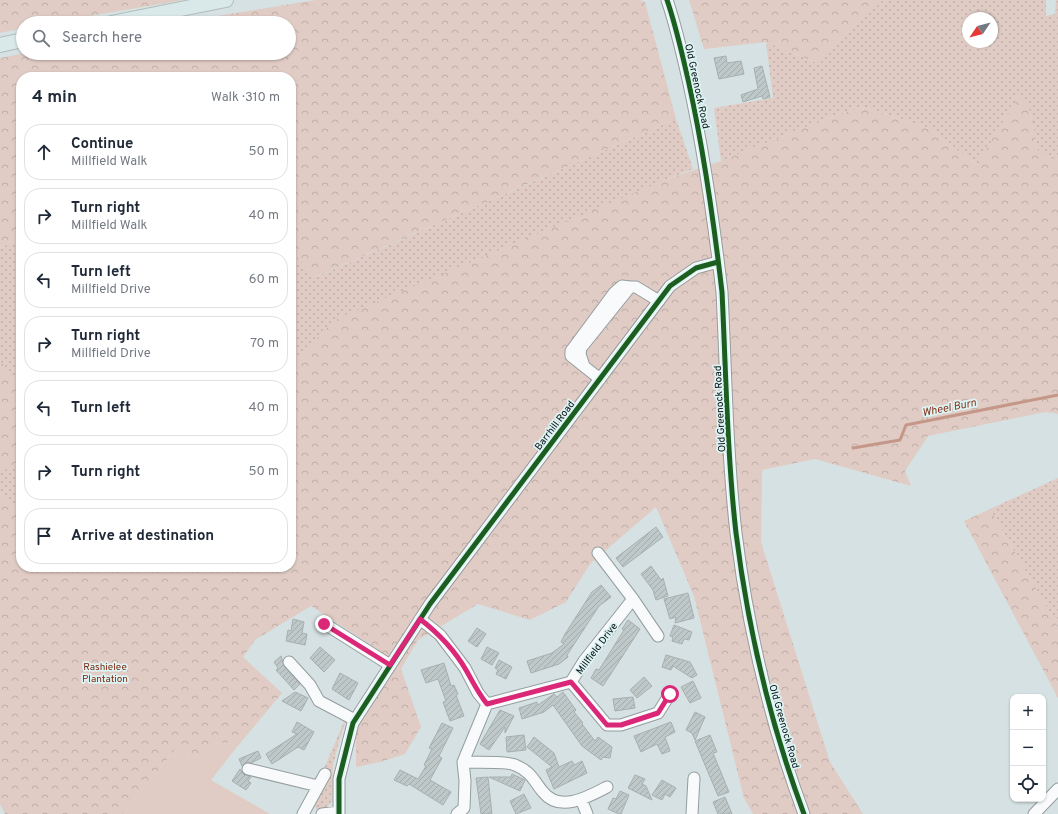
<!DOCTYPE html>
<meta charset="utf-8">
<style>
body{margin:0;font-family:Overpass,sans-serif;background:#f2f2f3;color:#1f2937}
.controls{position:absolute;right:12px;bottom:12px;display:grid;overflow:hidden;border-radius:8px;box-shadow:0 1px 3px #0004}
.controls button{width:36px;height:36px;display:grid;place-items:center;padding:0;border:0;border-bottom:1px solid #e0e1e3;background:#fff;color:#1f2937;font:20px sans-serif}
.compass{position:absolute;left:962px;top:12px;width:36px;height:36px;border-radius:50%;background:#fff;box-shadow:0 1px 3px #0004;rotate:235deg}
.stop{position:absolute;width:12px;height:12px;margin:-9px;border:3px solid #db2777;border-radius:50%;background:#fff}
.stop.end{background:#db2777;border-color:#fff;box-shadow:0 1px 4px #0008}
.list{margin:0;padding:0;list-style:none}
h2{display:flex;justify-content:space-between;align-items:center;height:52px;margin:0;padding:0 16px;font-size:17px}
h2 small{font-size:13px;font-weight:400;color:#747a83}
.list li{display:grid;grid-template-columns:26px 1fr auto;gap:12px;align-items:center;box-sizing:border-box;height:56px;margin:0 8px 8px;padding:0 8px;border:1px solid #e0e1e3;border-radius:16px}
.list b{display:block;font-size:15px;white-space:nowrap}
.list p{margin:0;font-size:13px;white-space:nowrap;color:#747a83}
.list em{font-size:13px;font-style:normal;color:#747a83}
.icon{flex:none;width:22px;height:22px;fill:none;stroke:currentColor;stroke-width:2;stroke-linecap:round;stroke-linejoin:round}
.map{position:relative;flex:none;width:1058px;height:814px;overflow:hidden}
.search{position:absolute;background:#fff;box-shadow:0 1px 3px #0004;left:16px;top:16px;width:280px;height:44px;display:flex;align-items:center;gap:10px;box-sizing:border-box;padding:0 14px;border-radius:22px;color:#747a83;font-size:15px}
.panel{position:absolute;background:#fff;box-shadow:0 1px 3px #0004;left:16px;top:72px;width:280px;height:500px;border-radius:16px}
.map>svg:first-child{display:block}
.grass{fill:url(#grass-dots);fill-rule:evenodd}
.forest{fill:url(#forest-crowns)}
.garden{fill:#e0ccc4}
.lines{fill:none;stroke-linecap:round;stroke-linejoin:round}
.stream{stroke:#c49789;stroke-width:3}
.building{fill:url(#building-hatch);stroke:#a6b0b0}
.minor-casing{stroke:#949d9e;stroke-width:13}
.major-casing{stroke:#b5bcbc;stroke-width:16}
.minor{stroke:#f9fafb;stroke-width:11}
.major{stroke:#d9e8e8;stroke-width:14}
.cycleway-casing{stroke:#ddf3f4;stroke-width:8}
.cycleway{stroke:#1b5e20;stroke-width:5}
.route{stroke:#db2777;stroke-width:5}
.labels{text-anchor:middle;stroke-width:3.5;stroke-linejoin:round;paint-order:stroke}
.street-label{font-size:10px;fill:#070f0f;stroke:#ddf3f4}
.park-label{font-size:10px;fill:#7f2a0f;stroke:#ddf3f4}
.water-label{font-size:11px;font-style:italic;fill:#853016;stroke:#ddf3f4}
</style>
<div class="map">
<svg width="1058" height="814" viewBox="0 0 1058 814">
<defs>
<pattern id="grass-dots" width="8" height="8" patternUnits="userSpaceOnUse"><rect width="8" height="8" fill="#e0ccc4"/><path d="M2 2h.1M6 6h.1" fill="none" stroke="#bfaea7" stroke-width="1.8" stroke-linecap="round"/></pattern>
<pattern id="forest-crowns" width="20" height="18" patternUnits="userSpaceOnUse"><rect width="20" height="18" fill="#e0ccc4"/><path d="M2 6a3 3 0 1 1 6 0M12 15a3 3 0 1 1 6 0" fill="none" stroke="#bfaea7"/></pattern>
<pattern id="building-hatch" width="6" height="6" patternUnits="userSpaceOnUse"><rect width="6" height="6" fill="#bfc8c9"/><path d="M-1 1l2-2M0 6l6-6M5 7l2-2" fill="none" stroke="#a3abab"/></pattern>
</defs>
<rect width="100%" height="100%" fill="#d5e1e2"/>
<path class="grass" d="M883 0H1046V16L1055 14 1056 0H1058V159L1038 153 1031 113 977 165 928 128 864 107 838 114 721 161 714 108 773 98 766 42 815 62ZM968 18H992V42H968Z
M676 119 693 169 667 179 291 366V250L316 277Z
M21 238V381L19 382 0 361V248Z
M21 461V513L0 493V472Z
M1058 478V627L990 509Z
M346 717 347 718 340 738 333 765 332 801 325 809 317 810 314 806 315 804 330 775 323 771Z"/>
<path class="forest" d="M0 0H183L49 23H23V28L0 33Z
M316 0H640L645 2 676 119 315 277 291 250V77H21V238L0 248V58L26 53H289V23H174Z
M689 0H883L815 62 766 42 704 49Z
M1020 92 1031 113 1038 152 1058 159V414L1045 412 928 436 905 471 911 486 815 459 762 470 761 542 830 762 863 814H753L744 798 694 596 656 507 590 564 566 602 530 620 478 604 418 640 401 669 421 727 405 754 380 762 356 767V728L386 680 377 649 311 606 255 640 243 657 282 693 237 747 226 742 215 744 198 757 177 747 123 814H5L0 804V493L21 513V567H291V366L334 320 667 179 721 161 838 114 864 107 928 128 977 165Z
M0 361 19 381H21V461L0 472Z
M990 509 1058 627V698L964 521Z"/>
<path class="garden" d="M226 742 237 747 211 780 270 814H123L177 747 198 757 215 744Z"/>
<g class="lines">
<path class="stream" d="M853 448 900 440 906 425 1058 395"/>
</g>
<path class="building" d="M726 56 727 63 741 61 744 74 719 79 714 58Z
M762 66 770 97 763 99 762 96 743 102 741 95 758 89 754 68Z
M656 527 663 537 623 567 616 558Z
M651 566 661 580 663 578 668 596 656 600 653 590 641 574Z
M601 585 611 597 599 606 567 655 568 657 559 664 531 673 527 661 552 653 564 644 561 642 565 634 592 592Z
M688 593 694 618 675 623 676 617 670 619 664 599Z
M293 619 304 622 302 633 307 634 305 645 286 641 288 630 291 631Z
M628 620 640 629 603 686 591 678 596 669 599 670 624 630 622 629Z
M674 625 692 632 689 640 684 639 682 644 672 641 673 637 670 636Z
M477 628 486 634 477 647 468 641Z
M320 647 335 660 324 672 310 658Z
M487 647 499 653 492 665 481 659Z
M666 655 690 662 697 675 692 678 673 666 671 670 662 667Z
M281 656 284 666 300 684 294 690 276 670 278 668 274 662Z
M499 660 512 667 506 679 496 674 498 670 495 668Z
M444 663 451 686 454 685 458 694 456 695 464 716 450 721 443 702 446 701 438 679 426 683 421 670Z
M340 673 358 683 349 700 332 689Z
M644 677 652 686 637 698 630 690Z
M693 681 701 698 690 703 681 687Z
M295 692 308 698 301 711 282 701Z
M563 692 576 710 574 712 583 723 582 724 595 741 598 737 612 747 610 758 603 757 601 760 582 746 553 705 544 712 522 719 519 708 537 702 538 705 554 694 557 697Z
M633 697 635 708 615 711 613 699Z
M500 710 514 716 505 733V727L489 750 480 744Z
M695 712 705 717 695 740 692 733 686 730Z
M297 722 314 732 304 750 298 747 272 764 266 754 297 734 292 732Z
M671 722 675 732 665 737 670 751 662 754 657 744 641 752 634 736Z
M442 723 453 728 439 756 442 758 430 780 451 792 443 805 409 784 407 786 394 780 400 770 418 779 426 766 424 765 432 749 429 748Z
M524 735 526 750 507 752 506 737Z
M710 735 717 752 713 753 729 792 718 796 695 741Z
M534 737 554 753 559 767 572 761 574 765 582 761 587 773 554 789 546 770 552 767 527 747Z
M258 751 261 758 251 763 246 762 242 766 239 759Z
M240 769 243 774 251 777 248 781 251 783 246 790 232 781Z
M512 774 525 780 520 791 489 777H511Z
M635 775 645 779 642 784 646 786 652 800 628 788Z
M488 777 492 814H481L476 778Z
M662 780 676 788 670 797 665 794 662 800 652 795Z
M620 791 629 795 621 814H619L608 809 613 798 616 799Z
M524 794 531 808 516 814 510 801Z
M725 797 732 814H718L713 802Z"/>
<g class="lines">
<g class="minor-casing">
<path id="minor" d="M667 0C674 20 679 41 684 62 702 137 713 215 722 292 726 372 727 453 736 533 748 629 770 723 804 814
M630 287H636L659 301
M584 366 580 354 581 348 630 287 622 286 614 293 571 351V356L600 379
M633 599 658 636
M420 619 440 635 465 668 478 693 487 704
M325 624 390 665
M289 662 310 685 319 701 355 720
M571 682 607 725H621L658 713 670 694
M487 704 571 682 584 661 633 599 598 553
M463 762C475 763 507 761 515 765 532 772 533 780 543 792 560 813 588 797 607 787
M248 769 318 786
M581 799 587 814
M303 814 325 774
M322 814 339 812
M339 814V779L353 723 430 604 670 286 696 268 718 262
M457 814 464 808 465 781 463 762 487 704
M692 814 694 778
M1034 814 1058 789"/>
</g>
<g class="major-casing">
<path id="major" d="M111 23 226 0
M0 45 23 40"/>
</g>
<use href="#minor" class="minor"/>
<use href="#major" class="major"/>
<g class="cycleway-casing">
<path id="cycleway" d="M667 0C674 20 679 41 684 62 702 137 713 215 722 292 726 372 727 453 736 533 748 629 770 723 804 814
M339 814V779L353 723 430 604 670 286 696 268 718 262"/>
</g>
<use href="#cycleway" class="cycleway"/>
</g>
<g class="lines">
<path class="route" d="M324 624 390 665 420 619C438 633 454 649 466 670 473 682 478 693 487 704L571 682 607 725H621L658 713 670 694"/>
</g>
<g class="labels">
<g class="street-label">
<text transform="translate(698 86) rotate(78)" y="4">Old Greenock Road</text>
<text transform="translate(719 409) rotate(-93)" y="4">Old Greenock Road</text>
<text transform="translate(554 425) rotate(-53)" y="4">Barrhill Road</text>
<text transform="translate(596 648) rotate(-53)" y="4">Millfield Drive</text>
<text transform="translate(785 726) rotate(74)" y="4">Old Greenock Road</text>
</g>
<g class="park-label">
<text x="105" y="670">Rashielee<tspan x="105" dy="12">Plantation</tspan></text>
</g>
<g class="water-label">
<text transform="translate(949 407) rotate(-11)" y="4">Wheel Burn</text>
</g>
</g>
</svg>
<div class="controls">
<button>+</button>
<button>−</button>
<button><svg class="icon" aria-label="locate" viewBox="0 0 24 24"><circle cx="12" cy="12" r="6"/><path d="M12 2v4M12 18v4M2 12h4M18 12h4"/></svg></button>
</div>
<svg class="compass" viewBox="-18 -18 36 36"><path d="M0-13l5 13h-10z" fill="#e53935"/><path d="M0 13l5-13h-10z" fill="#747a83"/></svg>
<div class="stop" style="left:670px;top:694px"></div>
<div class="stop end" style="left:324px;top:624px"></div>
<div class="search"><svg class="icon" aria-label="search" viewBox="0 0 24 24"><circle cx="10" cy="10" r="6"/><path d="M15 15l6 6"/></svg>Search here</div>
<section class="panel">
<h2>4 min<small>Walk · 310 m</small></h2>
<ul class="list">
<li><svg class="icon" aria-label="ahead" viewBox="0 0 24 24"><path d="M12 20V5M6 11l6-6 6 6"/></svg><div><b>Continue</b><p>Millfield Walk</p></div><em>50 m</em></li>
<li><svg class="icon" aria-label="right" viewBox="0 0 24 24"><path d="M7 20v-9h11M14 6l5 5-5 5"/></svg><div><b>Turn right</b><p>Millfield Walk</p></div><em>40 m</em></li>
<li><svg class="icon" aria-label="left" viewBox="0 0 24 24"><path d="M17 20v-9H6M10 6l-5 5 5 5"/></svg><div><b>Turn left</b><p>Millfield Drive</p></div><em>60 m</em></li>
<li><svg class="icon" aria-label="right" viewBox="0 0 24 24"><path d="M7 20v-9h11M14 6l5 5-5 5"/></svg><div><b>Turn right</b><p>Millfield Drive</p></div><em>70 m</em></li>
<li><svg class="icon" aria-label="left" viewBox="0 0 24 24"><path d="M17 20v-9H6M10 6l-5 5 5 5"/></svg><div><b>Turn left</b></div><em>40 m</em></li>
<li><svg class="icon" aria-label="right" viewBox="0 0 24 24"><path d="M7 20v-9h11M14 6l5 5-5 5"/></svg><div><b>Turn right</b></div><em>50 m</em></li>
<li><svg class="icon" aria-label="arrive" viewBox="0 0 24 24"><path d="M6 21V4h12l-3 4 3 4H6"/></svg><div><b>Arrive at destination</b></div></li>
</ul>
</section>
</div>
